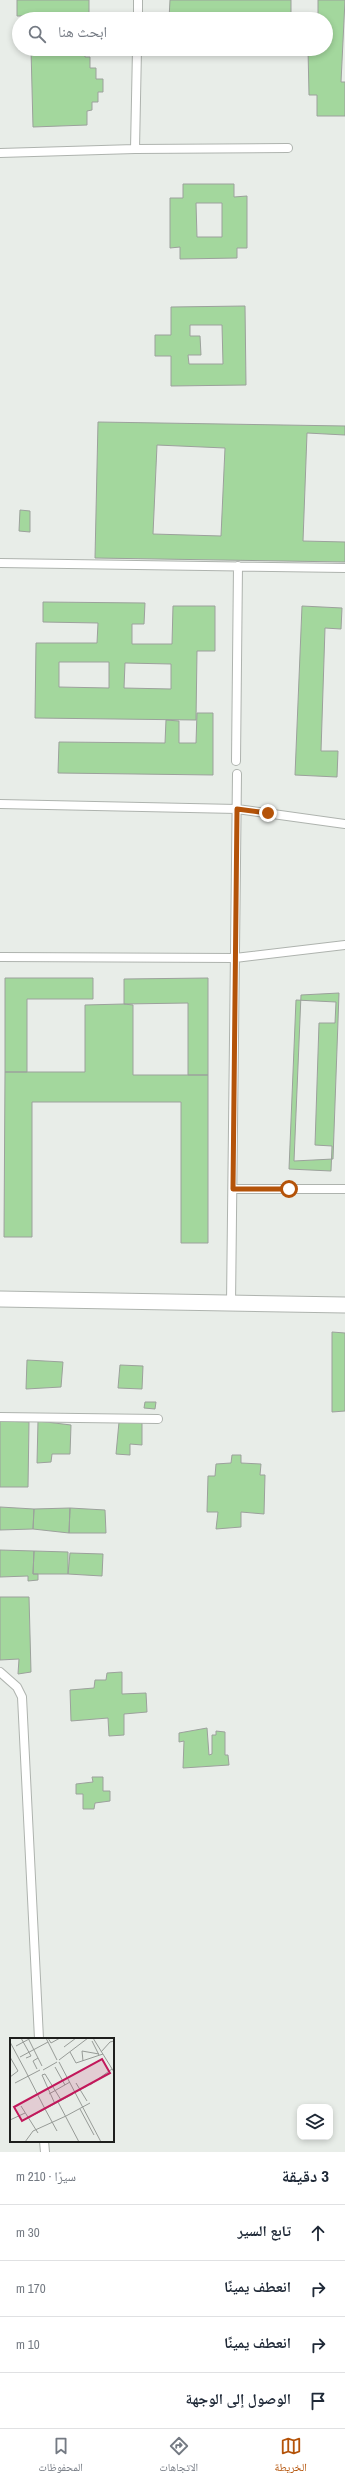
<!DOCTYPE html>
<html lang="ar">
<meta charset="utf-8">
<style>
body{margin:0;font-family:"Archivo Narrow","Noto Naskh Arabic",sans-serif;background:#f6f6f7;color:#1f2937;direction:rtl}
.controls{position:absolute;right:12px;bottom:12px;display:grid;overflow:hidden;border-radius:8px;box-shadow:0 2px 6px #0003}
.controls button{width:36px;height:36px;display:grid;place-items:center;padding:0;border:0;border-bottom:1px solid #e0e1e3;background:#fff;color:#1f2937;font:20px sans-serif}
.stop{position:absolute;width:12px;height:12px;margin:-9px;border:3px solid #b45309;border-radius:50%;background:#fff}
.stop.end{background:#b45309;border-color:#fff;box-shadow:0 1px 4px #0008}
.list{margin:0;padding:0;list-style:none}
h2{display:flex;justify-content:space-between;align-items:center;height:52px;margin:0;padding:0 16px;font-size:17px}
h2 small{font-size:13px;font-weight:400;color:#747a83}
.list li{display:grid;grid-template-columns:26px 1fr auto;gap:12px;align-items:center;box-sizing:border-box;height:56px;padding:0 16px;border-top:1px solid #e0e1e3}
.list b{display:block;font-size:15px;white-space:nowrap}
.list em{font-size:13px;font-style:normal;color:#747a83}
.icon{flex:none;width:22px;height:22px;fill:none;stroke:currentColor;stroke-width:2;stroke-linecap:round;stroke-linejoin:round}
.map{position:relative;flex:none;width:345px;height:2152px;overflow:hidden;direction:ltr}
.search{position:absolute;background:#fff;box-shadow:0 2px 6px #0003;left:12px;right:12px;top:12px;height:44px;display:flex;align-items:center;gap:10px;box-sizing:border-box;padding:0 14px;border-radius:22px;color:#747a83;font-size:15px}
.sheet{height:276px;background:#fff}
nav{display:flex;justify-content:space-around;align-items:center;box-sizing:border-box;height:56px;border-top:1px solid #e0e1e3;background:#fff;font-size:11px;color:#747a83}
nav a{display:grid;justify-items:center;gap:2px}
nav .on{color:#b45309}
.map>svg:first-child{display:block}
.building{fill:#a3d79d;stroke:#9ca19c;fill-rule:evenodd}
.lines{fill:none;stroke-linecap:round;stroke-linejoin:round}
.lane-casing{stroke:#aeb3ae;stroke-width:10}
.street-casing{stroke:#aeb3ae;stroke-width:17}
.lane{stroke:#fff;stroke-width:8}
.street{stroke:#fff;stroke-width:15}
.route{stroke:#b45309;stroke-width:5}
.inset-road{fill:none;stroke:#979b97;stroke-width:1}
.view{fill:#c2185b;fill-opacity:0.15;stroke:#c2185b;stroke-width:2}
.inset-edge{fill:none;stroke:#1e1f1d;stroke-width:2}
</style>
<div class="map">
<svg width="345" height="2152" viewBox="0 0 345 2152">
<rect width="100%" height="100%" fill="#e8ede8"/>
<path class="building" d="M17 0H89V16H17Z
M170 0H291V19H169Z
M318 0H345L341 82H345V116H317V95H309L308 49H326V40H330V26H326V19H318Z
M31 49H85V57H90V68H96V79H103V92H98V102H92V110L87 111V125L33 127Z
M183 184H234V197L247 196V248H237V258L180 259V247L170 248V198H183ZM196 203H222V237H197Z
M245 306 246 385 171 386V356H155V335H171V307ZM190 325H222L223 364H189L188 355H201L200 336H190Z
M98 422 345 426V435L307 433 303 541 345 542V562L95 558ZM157 445 225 448 221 536 153 534Z
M20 510 30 511V532L19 531Z
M43 602 145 603 144 624H132V644H172L173 606H215V651H197L196 720 35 718 36 643H97L98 623 43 622ZM59 662H109V688L59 687ZM125 663 171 664V689L124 688Z
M302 606 342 608 341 629 325 628 321 751H338L337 777 295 775Z
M197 713H213V775L58 773 59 742 165 743 166 720 179 721V743H196Z
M5 978H93V999H27V1072H5Z
M208 978V1075H188V1003L124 1004V979Z
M339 993 333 1159 294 1161 301 995Z
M296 1000 336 1002 335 1023H319L315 1145 332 1146 331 1171 289 1169Z
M124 1004 133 1005V1075H208V1243H181V1102H32V1237H4L5 1072H85V1005Z
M332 1332 345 1333V1411L332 1412Z
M27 1360 63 1362 61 1387 26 1389Z
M120 1365 143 1366 142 1389 118 1388Z
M145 1402H156L155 1409 144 1408Z
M0 1421 29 1422 28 1487H0Z
M38 1421 71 1425 70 1454H52L51 1462 37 1463Z
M119 1422H142V1445L130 1444V1455L116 1454Z
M232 1455H241V1463L261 1464 260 1475H265L264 1514 241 1512V1527L216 1529 218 1512H207L208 1476H215L216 1464 231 1463Z
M0 1507 34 1509 33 1529 0 1530Z
M70 1508 105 1510 106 1533H69Z
M70 1508 69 1533 33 1529 34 1509Z
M0 1550 34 1551 33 1574H38V1580L28 1581V1576L0 1577Z
M34 1551 68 1552V1574H33Z
M70 1553 103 1554 102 1576 68 1574Z
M0 1597H29L31 1672 18 1674 19 1659 0 1660Z
M122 1672V1694L146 1693 147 1712 124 1714V1735L109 1736 108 1718 71 1721 70 1690 94 1688 95 1680H106L107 1673Z
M207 1728 209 1755 212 1754V1735H216V1731L225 1732V1755H228L229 1765 183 1768 184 1741 179 1742V1733Z
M92 1777H103V1791H110V1801L95 1803 94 1809H83V1794H76V1784L93 1782Z"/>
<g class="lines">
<g class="lane-casing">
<path id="lane" d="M138 19V0
M135 149 137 49
M0 153 135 149 288 148
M0 563 345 568
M236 761 238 566
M0 804 237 809 345 824
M0 957 235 958 345 945
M233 1189H345
M231 1304 237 774
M0 1417 158 1419
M0 1672 17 1687 22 1697 39 2039
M44 2141 45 2152"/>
</g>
<g class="street-casing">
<path id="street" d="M0 1299 345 1305"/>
</g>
<use href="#lane" class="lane"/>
<use href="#street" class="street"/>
</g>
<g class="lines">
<path class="route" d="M268 813 237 809 233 1189H289"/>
</g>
<g transform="translate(10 2038)">
<rect width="104" height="104" fill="#e8ede8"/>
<path class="inset-road" d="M11 0 21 18 16 20M18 0 32 28M36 0 47 22M38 0 41 5 50 0M83 0 104 34M82 3 89 17M0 4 15 32M6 8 21 0M54 9 66 0M60 14 66 25 93 16M91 14 100 4 104 3M0 19 8 33 0 39M10 19 38 4M49 22 78 0M73 23 72 13 89 16M49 24 91 104M45 29 55 47M27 31 23 23 28 20M15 32 35 71M33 32 47 24M32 37 35 36 51 62M32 37 45 66M5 45 30 32M66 45 77 63M80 47 102 31M65 54 77 48M39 56 60 44M48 64 69 104M11 68 28 95M35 71 47 93M70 71 84 97M56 78 80 65M18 80 63 56M0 82 15 75M15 104 23 93 56 78"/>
<path class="view" d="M92 21 100 35 12 83 4 69Z"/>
<rect width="104" height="104" class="inset-edge"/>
</g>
</svg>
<div class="controls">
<button><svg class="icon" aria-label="layers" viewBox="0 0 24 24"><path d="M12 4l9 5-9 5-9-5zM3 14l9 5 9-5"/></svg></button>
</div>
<div class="stop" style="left:289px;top:1189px"></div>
<div class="stop end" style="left:268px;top:813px"></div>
<div class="search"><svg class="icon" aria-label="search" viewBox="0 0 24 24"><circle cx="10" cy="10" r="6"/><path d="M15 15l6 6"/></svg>ابحث هنا</div>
</div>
<section class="sheet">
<h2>3 دقيقة<small>سيرًا · 210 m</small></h2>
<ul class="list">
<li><svg class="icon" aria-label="ahead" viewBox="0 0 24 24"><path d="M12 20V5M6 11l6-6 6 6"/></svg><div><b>تابع السير</b></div><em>30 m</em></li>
<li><svg class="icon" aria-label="right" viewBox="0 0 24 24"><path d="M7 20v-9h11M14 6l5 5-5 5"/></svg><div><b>انعطف يمينًا</b></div><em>170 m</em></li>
<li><svg class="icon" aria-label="right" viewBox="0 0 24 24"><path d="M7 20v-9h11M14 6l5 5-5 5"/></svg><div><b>انعطف يمينًا</b></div><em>10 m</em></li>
<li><svg class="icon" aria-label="arrive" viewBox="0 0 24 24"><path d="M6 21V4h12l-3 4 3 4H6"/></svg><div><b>الوصول إلى الوجهة</b></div></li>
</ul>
</section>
<nav>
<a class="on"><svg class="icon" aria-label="map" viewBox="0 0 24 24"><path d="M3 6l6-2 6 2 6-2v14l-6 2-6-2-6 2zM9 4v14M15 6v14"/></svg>الخريطة</a>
<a><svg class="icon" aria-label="directions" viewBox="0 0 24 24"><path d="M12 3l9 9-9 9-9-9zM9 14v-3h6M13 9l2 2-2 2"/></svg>الاتجاهات</a>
<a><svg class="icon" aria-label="saved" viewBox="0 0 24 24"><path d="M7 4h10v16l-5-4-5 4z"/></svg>المحفوظات</a>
</nav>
